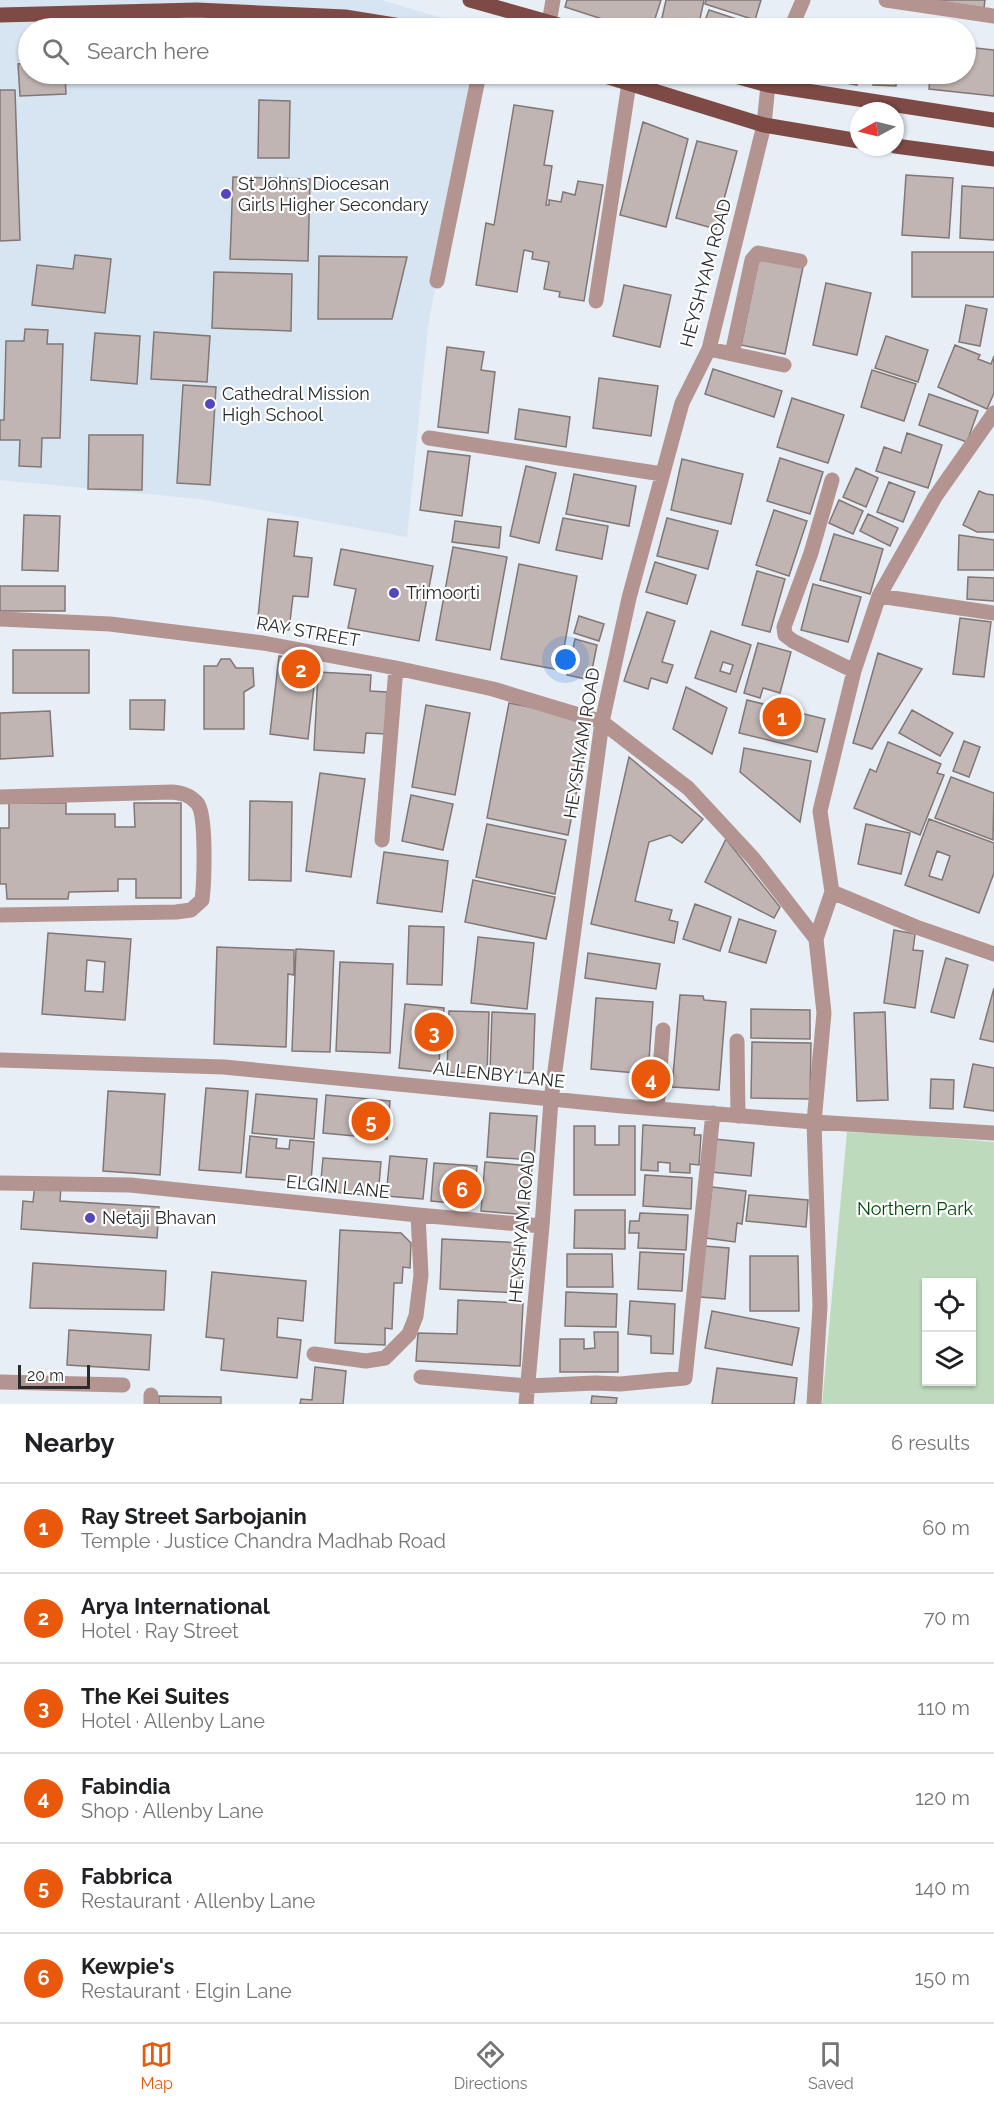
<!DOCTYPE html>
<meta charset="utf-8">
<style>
body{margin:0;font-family:Raleway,sans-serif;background:#f2f2f2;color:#202124}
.controls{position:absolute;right:18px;bottom:18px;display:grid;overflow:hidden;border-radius:0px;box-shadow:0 2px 4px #0004}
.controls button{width:54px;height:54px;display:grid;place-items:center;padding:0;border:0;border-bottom:2px solid #e0e0e0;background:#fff;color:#202124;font:30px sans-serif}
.compass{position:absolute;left:850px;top:102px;width:54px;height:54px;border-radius:50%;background:#fff;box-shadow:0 2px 4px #0004;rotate:263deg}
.scale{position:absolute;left:18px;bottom:15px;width:72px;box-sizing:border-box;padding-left:6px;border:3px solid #282b2e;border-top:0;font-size:16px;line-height:21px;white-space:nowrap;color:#282b2e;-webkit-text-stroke:4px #fff;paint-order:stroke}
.you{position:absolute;left:566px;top:660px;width:21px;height:21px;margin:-15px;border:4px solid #fff;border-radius:50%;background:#1a73e8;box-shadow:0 0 0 9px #1a73e833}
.badge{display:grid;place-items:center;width:39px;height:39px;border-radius:50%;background:#ea580c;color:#fff;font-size:20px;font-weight:700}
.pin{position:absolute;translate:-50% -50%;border:3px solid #fff;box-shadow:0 2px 6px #0006}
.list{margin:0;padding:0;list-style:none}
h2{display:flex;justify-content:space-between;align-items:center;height:78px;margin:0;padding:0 24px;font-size:26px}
h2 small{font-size:20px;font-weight:400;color:#757577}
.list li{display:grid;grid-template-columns:39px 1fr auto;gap:18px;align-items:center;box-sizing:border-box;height:90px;padding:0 24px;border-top:2px solid #e0e0e0}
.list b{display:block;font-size:22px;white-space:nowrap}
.list p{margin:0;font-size:20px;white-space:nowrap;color:#757577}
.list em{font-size:20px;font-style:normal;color:#757577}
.icon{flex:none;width:33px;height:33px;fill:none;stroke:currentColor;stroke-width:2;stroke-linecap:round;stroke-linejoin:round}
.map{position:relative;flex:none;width:994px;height:1404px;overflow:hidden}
.search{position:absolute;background:#fff;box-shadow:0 2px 4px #0004;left:18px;right:18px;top:18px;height:66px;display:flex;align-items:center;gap:15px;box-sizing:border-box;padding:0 21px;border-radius:33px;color:#757577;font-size:22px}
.sheet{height:618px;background:#fff}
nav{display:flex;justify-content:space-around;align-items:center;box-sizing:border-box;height:84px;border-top:2px solid #e0e0e0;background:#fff;font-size:16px;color:#757577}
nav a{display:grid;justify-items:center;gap:3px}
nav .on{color:#ea580c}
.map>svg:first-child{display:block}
.built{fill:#d7e4f1}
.green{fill:#bddbbc;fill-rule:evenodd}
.building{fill:#c0b5b3;stroke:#817775;stroke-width:1.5;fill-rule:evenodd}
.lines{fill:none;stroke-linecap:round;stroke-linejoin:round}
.minor{stroke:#b39491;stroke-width:15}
.major{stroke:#7e4a46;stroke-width:15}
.poi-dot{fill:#5347be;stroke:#fff;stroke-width:2}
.labels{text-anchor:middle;stroke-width:4.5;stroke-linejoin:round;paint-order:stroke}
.poi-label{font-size:18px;fill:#282b2e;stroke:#fff;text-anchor:start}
.street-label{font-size:18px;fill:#282b2e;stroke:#fff}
.park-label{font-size:18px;fill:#004707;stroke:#fff}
</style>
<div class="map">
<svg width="994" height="1404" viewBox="0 0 994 1404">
<rect width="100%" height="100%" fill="#e7eef6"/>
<path class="built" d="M0 0H381L476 28H28V74H474L428 327 407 537 200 499 0 480Z"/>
<path class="green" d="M847 1132 913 1135 994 1142V1404H822ZM926 1282H972V1382H926Z"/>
<path class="building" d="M567 0H661L652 28H630L565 7Z
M666 0H704L698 28 660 27Z
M706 0H761L755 20 705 4Z
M929 0H985L984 8Z
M709 10 758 26 757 28H702Z
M869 20 907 23 906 28H869Z
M824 21 866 28H823Z
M966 47 994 50V96L929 89 930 77H936V74H966Z
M28 63V74H65L66 94 20 96 18 64Z
M815 74H859L857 85 814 77Z
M874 74H912V83L896 82V86L873 85Z
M0 90H15L20 240 0 241Z
M259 100 290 101 289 158H258Z
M514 105 553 111 544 165 552 166 546 205H549V200L561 202 563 192 575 195 578 181 603 185 584 301 559 297 560 292 544 289 549 262 532 259 533 252 524 250 517 292 476 285 486 223 494 225Z
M643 122 688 139 666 227 620 215Z
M697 141 737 151 716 229 676 218Z
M906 175 953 178 949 238 902 235Z
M233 177 310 179 308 261 230 259Z
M962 186 994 188V240L960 238Z
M912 252H994V297H912Z
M75 255 111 259 105 313 32 305 37 265 73 269Z
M319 256 407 257 392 319H318Z
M759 258 803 267 785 354 741 345Z
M214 272 292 274 291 331 212 328Z
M826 283 871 293 857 355 813 345Z
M624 285 671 295 660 347 613 336Z
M966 305 987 309 980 346 959 342Z
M25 329 48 330 47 344H63L60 438H42L41 467 19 466 20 440H0V420H4L6 341H24Z
M154 332 210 336 207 382 151 379Z
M95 333 140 336 137 384 91 380Z
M886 336 928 350 918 382 875 368Z
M955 345 980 355 978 359 991 364 994 356V393L987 409 938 387Z
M447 347 484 352 481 370 495 372 488 433 438 427Z
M713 369 782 391 774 417 705 394Z
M872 370 916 384 904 421 861 407Z
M599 378 658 386 651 436 593 428Z
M183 385 216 387 210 485 177 483Z
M929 394 978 411 967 442 919 425Z
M792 398 844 415 828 463 777 447Z
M519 409 570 417 566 447 515 439Z
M907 433 942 445 928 488 876 471 884 447 901 453Z
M89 435H143L142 490 88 489Z
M428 451 470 456 462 516 420 510Z
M780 458 823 472 810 514 767 501Z
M682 459 743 474 731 524 671 510Z
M526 466 556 473 539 543 510 536Z
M856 468 878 478 866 507 843 497Z
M574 474 636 486 629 526 566 514Z
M889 482 915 492 903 522 877 512Z
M979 491 986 494 994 495V532H977L963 525Z
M839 500 863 511 853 534 829 523Z
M774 510 807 521 789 576 756 565Z
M868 514 898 528 890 546 860 531Z
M24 515 60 516 58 571 22 570Z
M563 518 608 526 602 559 556 550Z
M667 518 718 531 708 569 657 556Z
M268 519 298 522 294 556 312 558 308 597 293 596 289 630 257 627Z
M455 521 501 527 499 548 452 542Z
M834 534 883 549 870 594 820 580Z
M959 535 994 540V570H958Z
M453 547 507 557 490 650 436 640Z
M341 549 433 566 419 641 348 628 356 589 334 585Z
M655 562 696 575 687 604 646 592Z
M519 564 577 576 560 670 501 659Z
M757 571 785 579 770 632 742 625Z
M968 577 994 578V601L967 599Z
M813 584 861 597 848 642 801 630Z
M0 586H65V611H0Z
M647 612 675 621 662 662 673 665 667 683 651 678 648 689 624 681Z
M579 616 604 624 599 641 574 633Z
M960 618 991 622 984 677 953 674Z
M711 631 751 645 736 692 695 678ZM723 662 733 665 730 674 720 671Z
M575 639 597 645 590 680 567 675Z
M758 643 791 652 780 693 763 688 760 698 744 693Z
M13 650H89V693H13Z
M878 653 922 669 872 749 853 743Z
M279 656 317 660 308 739 270 734Z
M221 659H230L236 668H253L254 686 244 692V729H204V666H217Z
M318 672 371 675 370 691 387 692 385 734 366 733 364 753 314 750Z
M686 687 727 708 712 754 673 729Z
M130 700H165L164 730 130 729Z
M747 700 825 719 817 752 739 733Z
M509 703 591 719 568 835 487 818Z
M426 705 470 713 455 795 412 787Z
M912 710 953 733 940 756 899 733Z
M50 711 53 756 0 759V713Z
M964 741 980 747 969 777 953 771Z
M888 742 941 764 937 773 944 775 920 835 854 808 870 769 876 772Z
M744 748 811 761 800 822 740 772Z
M629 757 703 819 682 843 670 835 649 842 635 901 672 910 669 920 678 922 674 943 591 924Z
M320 773 365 779 351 877 306 871Z
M951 777 994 793 993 840 935 818Z
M411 795 453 804 443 850 402 841Z
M250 801 292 802 291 881 249 880Z
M9 803H66V814H115V827H135L134 803H181V898H136V879H118V891L69 892 68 899H7L6 884H0V828H9Z
M929 819 994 843V873L979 913 905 885ZM937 851 950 856 942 880 929 876Z
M487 824 566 840 555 894 476 877Z
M866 824 910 833 901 874 858 864Z
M726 839 780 907 774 918 705 882Z
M384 852 448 861 442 912 377 903Z
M473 880 555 897 546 939 465 922Z
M695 904 731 917 720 951 683 939Z
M739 919 776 931 766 963 729 952Z
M409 926 444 927 442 985 407 984Z
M894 930 915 934 913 950 923 951 915 1008 884 1003Z
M48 933 131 939 125 1020 42 1014ZM87 960 105 962 103 992 85 991Z
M478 937 534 943 527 1009 471 1003Z
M217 947 294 950V975L288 974 286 1047 214 1044Z
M296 949 334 951 330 1052 292 1051Z
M588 953 660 964 656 989 585 978Z
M946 958 968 965 954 1018 931 1012Z
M340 962 393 964 390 1053 336 1051Z
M994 988V1042L980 1039Z
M680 995 703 996 704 1000 726 1002 719 1090 672 1087Z
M596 998 653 1002 648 1074 591 1069Z
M405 1004 444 1008 438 1072 399 1068Z
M751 1009 810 1010V1039L751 1038Z
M449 1011 489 1012 487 1074 447 1072Z
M492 1012 535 1014 533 1073 490 1071Z
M885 1012 888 1100 857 1101 854 1013Z
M752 1042 811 1043 810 1099 751 1098Z
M973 1064 994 1068V1111L964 1107Z
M931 1079 954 1080 953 1109 930 1108Z
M206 1088 248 1091 241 1173 199 1170Z
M108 1091 165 1094 160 1175 103 1171Z
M256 1094 317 1099 314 1139 252 1133Z
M326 1095 390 1101 387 1139 323 1133Z
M490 1113 537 1116 534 1160 487 1157Z
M643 1125 695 1128 694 1135H701L699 1165 690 1164V1173L670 1172V1163L658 1162V1171L641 1170Z
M574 1126H595V1145H619V1126H635V1195H574Z
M250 1136 277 1139 276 1148 289 1149 290 1140 314 1142 311 1182 246 1177Z
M714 1139 754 1143 751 1176 711 1172Z
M390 1156 427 1159 423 1199 386 1196Z
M323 1158 381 1162 378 1196 320 1191Z
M485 1162 532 1166 528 1215 481 1211Z
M434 1163 477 1166 473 1205 431 1201Z
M645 1175 692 1178 691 1209 643 1206Z
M35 1184 61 1186 60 1201 159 1207 157 1238 21 1229 23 1201 33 1202Z
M712 1187 746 1191 742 1224 737 1223 735 1242 706 1238Z
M749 1195 808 1200 806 1227 746 1221Z
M575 1210H625V1249L574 1248Z
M640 1213 688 1215 686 1250 638 1248 639 1233H629L630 1221H639Z
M340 1230 401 1233 411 1243 410 1268 403 1267 402 1283H394L392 1329 385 1328V1345L335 1343Z
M442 1239 523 1243 521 1293 440 1289Z
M704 1246 729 1248 725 1299 700 1297Z
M640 1252 684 1254 682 1291 638 1289Z
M567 1254H612L613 1287H567Z
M750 1256H798L799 1311H750Z
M33 1263 166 1271 164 1310 30 1308Z
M212 1272 306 1281 303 1321 278 1318 277 1337 301 1340 297 1378 221 1370 224 1339 206 1337Z
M566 1292 617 1294 616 1327 565 1326Z
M458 1300 523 1303 520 1366 416 1361 418 1333 457 1334Z
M630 1301 675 1304 673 1354 651 1353V1336L628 1334Z
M712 1311 799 1328 792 1365 705 1348Z
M69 1330 151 1335 149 1370 67 1365Z
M594 1332H618V1372H560V1339H584V1349L595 1348Z
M315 1367 346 1371 343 1404H300L301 1399 312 1400Z
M717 1368 797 1378 794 1404H712Z
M159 1396 221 1397V1404H159Z
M592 1396 617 1398 616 1404H591Z"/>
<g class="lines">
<path class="minor" d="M886 0 994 16
M549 23 553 0
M791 28 803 0
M437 281 479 74
M596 301 629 83
M709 349 784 365
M732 354 752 260 758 253 800 261
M429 438 662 474
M832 480 811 553 784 627 785 635 793 641 854 671
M879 596 994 613
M0 619 110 624 263 643 396 668 493 689 602 722 688 788 753 858 816 939
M0 797 172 792C182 793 190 795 197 803 207 814 204 884 202 900L191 910 176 912 0 915
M382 840 396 668
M832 892 916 927 994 954
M737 1041 738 1116
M0 1060 224 1067 622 1106 814 1122 994 1133
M657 1109 663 1030
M0 1183 130 1185 418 1215 542 1226
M314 1354 366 1361 385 1358 409 1334 416 1316 421 1275 418 1215
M421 1377 528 1386 595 1383 620 1384 685 1378 713 1113
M0 1382 123 1385
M151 1395V1404
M526 1404 542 1226 551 1100 602 722 629 598 682 403 709 349 764 125 768 85 773 74
M814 1404 820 1306 814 1122 824 1013 816 939 832 892 820 811 854 671 879 596 935 497 994 413"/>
<path class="major" d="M470 0 569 28
M0 15 197 10 345 17 413 28
M599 74 764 125 859 141
M728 74 768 85 994 120
M895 146 994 159"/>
</g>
<g class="poi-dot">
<circle cx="226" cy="194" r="6"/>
<circle cx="210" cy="404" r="6"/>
<circle cx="394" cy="593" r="6"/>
<circle cx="90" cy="1218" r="6"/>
</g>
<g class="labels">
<g class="poi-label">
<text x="238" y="190">St Johns Diocesan<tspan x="238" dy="21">Girls Higher Secondary</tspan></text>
<text x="222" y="400">Cathedral Mission<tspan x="222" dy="21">High School</tspan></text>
<text x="406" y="599">Trimoorti</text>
<text x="102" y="1224">Netaji Bhavan</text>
</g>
<g class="street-label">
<text transform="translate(706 273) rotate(-75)" y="6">HEYSHYAM ROAD</text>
<text transform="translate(308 632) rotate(10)" y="6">RAY STREET</text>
<text transform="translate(582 743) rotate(-81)" y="6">HEYSHYAM ROAD</text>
<text transform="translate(499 1075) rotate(6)" y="6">ALLENBY LANE</text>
<text transform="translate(338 1187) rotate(6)" y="6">ELGIN LANE</text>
<text transform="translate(522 1227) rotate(-85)" y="6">HEYSHYAM ROAD</text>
</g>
<g class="park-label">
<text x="915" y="1215">Northern Park</text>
</g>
</g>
</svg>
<div class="controls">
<button><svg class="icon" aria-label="locate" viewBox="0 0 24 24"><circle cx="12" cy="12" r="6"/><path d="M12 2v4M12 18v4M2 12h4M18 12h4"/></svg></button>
<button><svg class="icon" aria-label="layers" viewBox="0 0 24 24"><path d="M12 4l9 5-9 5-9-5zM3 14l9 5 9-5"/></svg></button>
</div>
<svg class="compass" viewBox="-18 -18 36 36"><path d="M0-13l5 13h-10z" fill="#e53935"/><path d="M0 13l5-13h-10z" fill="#757577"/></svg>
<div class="scale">20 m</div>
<div class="you"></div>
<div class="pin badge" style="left:782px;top:717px">1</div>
<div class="pin badge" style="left:301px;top:669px">2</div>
<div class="pin badge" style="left:434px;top:1032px">3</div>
<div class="pin badge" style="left:651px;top:1079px">4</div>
<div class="pin badge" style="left:371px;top:1121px">5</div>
<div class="pin badge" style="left:462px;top:1189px">6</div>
<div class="search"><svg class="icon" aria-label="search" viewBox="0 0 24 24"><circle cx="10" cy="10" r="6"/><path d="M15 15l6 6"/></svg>Search here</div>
</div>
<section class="sheet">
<h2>Nearby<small>6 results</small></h2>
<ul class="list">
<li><span class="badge">1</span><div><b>Ray Street Sarbojanin</b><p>Temple · Justice Chandra Madhab Road</p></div><em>60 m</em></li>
<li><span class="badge">2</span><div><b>Arya International</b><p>Hotel · Ray Street</p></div><em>70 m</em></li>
<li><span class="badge">3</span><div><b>The Kei Suites</b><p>Hotel · Allenby Lane</p></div><em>110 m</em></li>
<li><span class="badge">4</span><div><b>Fabindia</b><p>Shop · Allenby Lane</p></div><em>120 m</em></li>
<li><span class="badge">5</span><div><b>Fabbrica</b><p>Restaurant · Allenby Lane</p></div><em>140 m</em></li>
<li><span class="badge">6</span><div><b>Kewpie's</b><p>Restaurant · Elgin Lane</p></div><em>150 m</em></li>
</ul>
</section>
<nav>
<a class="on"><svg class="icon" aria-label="map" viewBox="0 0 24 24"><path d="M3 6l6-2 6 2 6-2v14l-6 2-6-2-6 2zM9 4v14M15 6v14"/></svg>Map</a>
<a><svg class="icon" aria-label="directions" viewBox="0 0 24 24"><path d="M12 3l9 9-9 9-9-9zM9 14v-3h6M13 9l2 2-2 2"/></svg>Directions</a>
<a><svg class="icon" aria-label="saved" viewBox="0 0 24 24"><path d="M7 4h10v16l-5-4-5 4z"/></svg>Saved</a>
</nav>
